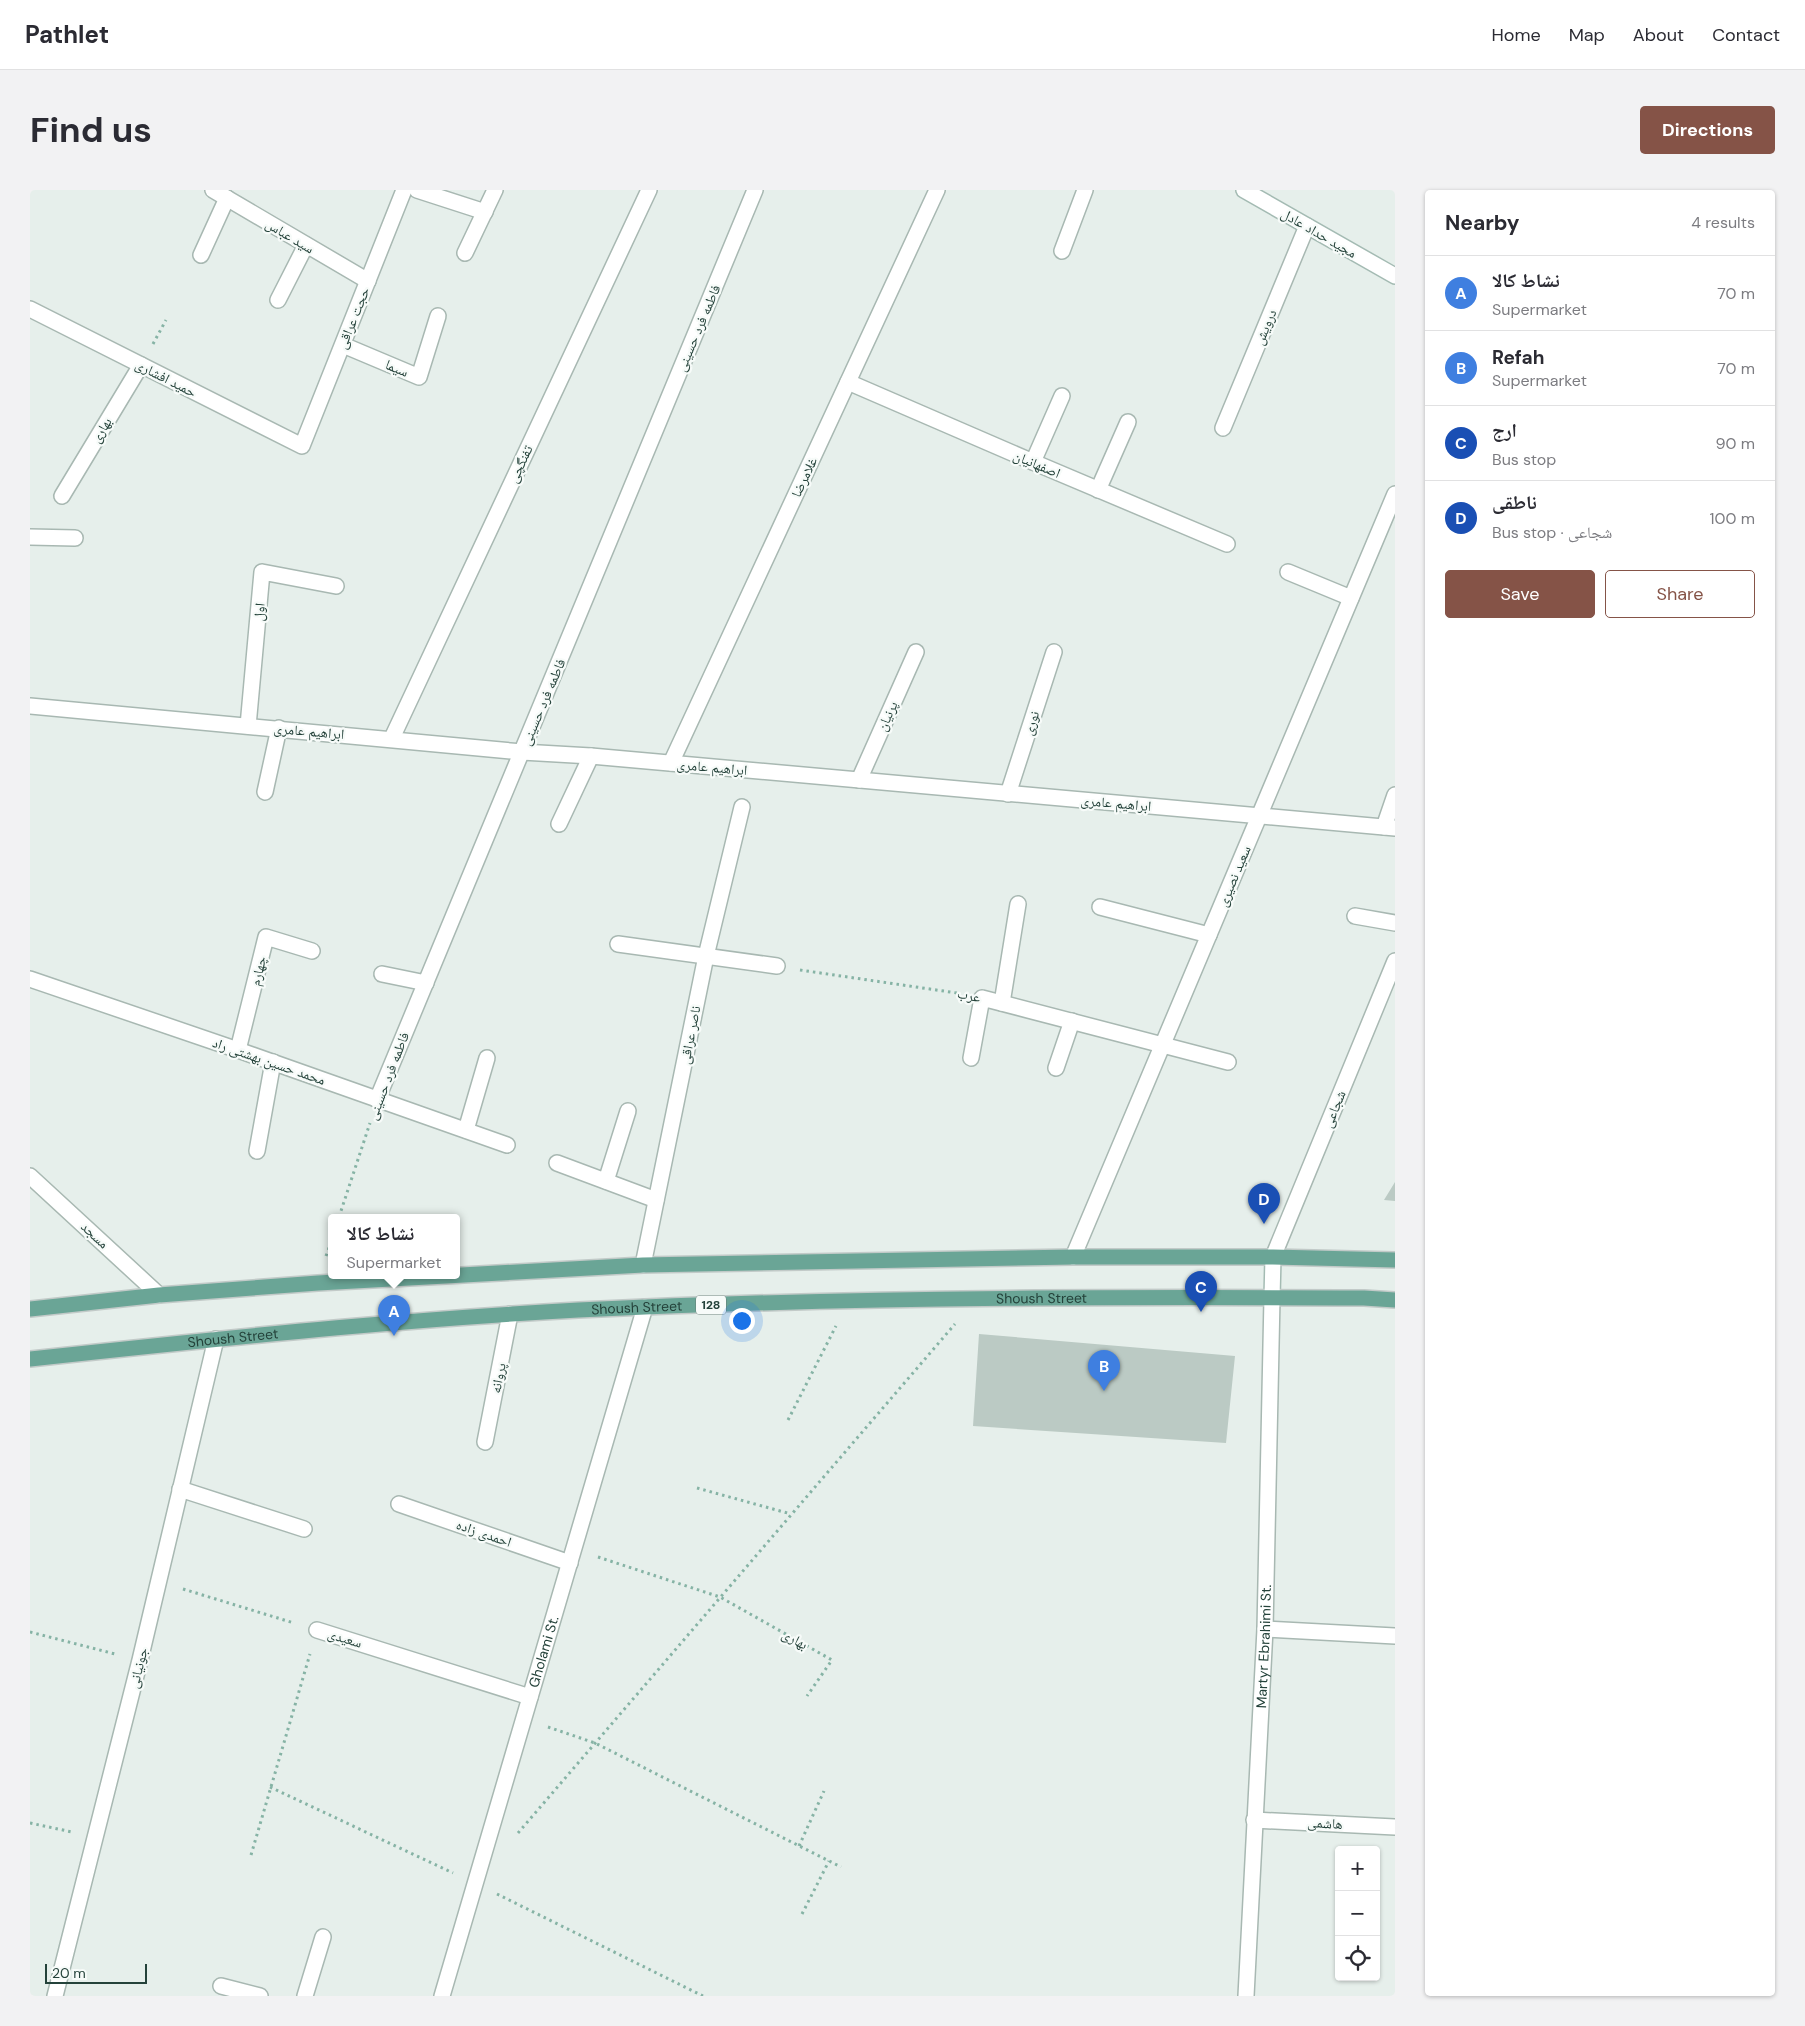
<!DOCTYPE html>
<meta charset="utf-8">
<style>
body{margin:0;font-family:"DM Sans","Noto Naskh Arabic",sans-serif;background:#f2f2f3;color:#2b2b33}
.controls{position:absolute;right:15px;bottom:15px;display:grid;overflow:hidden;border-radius:5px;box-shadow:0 1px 4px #0004}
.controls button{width:45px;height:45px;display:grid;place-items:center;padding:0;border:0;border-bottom:1px solid #e1e1e2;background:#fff;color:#2b2b33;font:25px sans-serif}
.scale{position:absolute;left:15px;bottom:12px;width:102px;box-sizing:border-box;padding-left:5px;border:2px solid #24423a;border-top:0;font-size:14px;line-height:18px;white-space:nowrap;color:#24423a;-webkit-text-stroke:4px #f7fbf9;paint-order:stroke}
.you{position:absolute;left:711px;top:1130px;width:18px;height:18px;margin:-12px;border:4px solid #fff;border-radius:50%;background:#1a73e8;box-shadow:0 0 0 8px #1a73e833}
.badge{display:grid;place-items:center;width:32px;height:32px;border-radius:50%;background:#855347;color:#fff;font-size:16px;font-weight:700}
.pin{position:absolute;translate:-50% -41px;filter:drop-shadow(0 1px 2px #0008)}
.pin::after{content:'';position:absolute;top:26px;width:18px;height:15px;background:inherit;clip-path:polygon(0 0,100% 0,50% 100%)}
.popup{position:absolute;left:298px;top:1024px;width:132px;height:65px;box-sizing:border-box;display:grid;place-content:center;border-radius:5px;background:#fff;filter:drop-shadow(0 1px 4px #0005);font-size:16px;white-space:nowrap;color:#7c7c81}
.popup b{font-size:19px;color:#2b2b33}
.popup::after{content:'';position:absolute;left:50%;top:100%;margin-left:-10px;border:10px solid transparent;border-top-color:#fff}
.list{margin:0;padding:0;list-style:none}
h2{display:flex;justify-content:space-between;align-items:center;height:65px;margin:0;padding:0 20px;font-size:21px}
h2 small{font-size:16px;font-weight:400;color:#7c7c81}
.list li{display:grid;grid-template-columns:32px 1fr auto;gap:15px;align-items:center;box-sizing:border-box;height:75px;padding:0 20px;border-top:1px solid #e1e1e2}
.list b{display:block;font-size:19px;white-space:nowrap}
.list p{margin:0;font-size:16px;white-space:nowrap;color:#7c7c81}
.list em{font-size:16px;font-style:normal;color:#7c7c81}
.actions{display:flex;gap:10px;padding:15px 20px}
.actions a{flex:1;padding:11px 0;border:1px solid #855347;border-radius:5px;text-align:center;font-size:18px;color:#855347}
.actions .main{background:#855347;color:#fff}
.icon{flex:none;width:28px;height:28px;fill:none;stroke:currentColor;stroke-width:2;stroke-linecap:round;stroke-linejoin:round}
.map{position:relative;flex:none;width:1365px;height:1806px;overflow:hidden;border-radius:5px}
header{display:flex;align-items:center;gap:30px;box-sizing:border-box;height:70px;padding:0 25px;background:#fff;border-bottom:1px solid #e1e1e2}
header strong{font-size:24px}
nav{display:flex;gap:28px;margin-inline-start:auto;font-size:18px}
.intro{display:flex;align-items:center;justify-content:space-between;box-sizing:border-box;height:120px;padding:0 30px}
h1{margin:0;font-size:35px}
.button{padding:12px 22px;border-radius:5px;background:#855347;color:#fff;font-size:18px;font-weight:700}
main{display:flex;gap:30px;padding:0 30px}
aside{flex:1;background:#fff;border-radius:5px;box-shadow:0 1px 4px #0004}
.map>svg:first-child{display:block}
.building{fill:#bbcac4}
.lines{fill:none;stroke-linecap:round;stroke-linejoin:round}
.street-casing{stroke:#a8b8b2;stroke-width:18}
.secondary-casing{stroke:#a4bbb3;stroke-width:18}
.primary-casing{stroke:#c2cac8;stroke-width:18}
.path{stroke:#86b3a5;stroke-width:3;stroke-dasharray:2.5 4;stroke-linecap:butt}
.street{stroke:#fff;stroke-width:15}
.secondary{stroke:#fff;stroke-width:15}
.primary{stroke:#6aa596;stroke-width:15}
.labels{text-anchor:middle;stroke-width:4.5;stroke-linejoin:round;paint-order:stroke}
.shield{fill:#f7fbf9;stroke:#637a73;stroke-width:1}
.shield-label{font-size:12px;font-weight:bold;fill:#24423a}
.street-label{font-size:14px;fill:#24423a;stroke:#f7fbf9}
</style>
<header>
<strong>Pathlet</strong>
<nav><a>Home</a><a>Map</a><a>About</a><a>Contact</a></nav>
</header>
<div class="intro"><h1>Find us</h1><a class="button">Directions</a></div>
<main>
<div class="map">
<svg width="1365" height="1806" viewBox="0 0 1365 1806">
<rect width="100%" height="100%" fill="#e6efeb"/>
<path class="building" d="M1365 992V1011L1354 1010Z
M949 1144 1205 1166 1196 1253 943 1236Z"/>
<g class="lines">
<g class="street-casing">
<g id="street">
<path d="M183 0 338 91"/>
<path d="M387 0 455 22"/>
<path d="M1032 61 1055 0"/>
<path d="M435 63 465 0"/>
<path d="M171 65 197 8"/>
<path d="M248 110 276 55"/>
<path d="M0 119 272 256 374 0"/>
<path d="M313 155 389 187 408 126"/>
<path d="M818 192 1003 272 1197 354"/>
<path d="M1193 238 1277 36"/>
<path d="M1003 272 1032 206"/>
<path d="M1068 300 1098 232"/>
<path d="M32 306 111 175"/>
<path d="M0 347 45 348"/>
<path d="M1258 382 1321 408"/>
<path d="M0 516 492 562 561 566 1365 638"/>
<path d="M218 536 232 382 306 396"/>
<path d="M362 548 619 0"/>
<path d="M641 573 907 0"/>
<path d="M829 590 886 462"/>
<path d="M235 602 249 538"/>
<path d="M978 604 1024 462"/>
<path d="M529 634 561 566"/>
<path d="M1354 637 1365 605"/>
<path d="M1070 717 1179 745"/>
<path d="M1325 726 1365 733"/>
<path d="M588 754 747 776"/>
<path d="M352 784 396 793"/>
<path d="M0 789 208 860 477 955"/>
<path d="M972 813 988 714"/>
<path d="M208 860 236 747 282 761"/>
<path d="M941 868 952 808 1198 872"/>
<path d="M1026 878 1042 831"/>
<path d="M347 910 725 0"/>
<path d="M436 940 457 868"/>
<path d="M227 961 243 872"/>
<path d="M527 973 626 1010"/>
<path d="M0 986 129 1105"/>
<path d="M576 991 598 921"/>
<path d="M1043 1067 1365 304"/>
<path d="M1243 1067 1365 771"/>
<path d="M613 1075 676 766 712 617"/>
<path d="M455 1252 480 1124"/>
<path d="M150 1299 274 1339"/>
<path d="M369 1314 540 1373"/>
<path d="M1235 1439 1365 1446"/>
<path d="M287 1440 500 1507"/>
<path d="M1224 1630 1365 1637"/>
<path d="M191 1796 230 1806"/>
<path d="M25 1806 110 1470 186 1149"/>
<path d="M275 1806 293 1747"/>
<path id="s1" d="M412 1806 615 1117"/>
<path id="s2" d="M1216 1806 1235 1439 1242 1108"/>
</g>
</g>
<g class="secondary-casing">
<path id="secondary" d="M1214 0 1365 86
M1242 1108 1243 1067"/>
</g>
<g class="primary-casing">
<g id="primary">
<path d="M0 1119 129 1105 288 1093 613 1075 1043 1067H1243L1365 1070"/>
<path id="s3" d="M0 1169C204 1147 410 1125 615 1117 855 1107 1094 1107 1334 1108L1365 1110"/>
</g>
</g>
<path class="path" d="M123 154 136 130
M770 780 927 803
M309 1027 340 933
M296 1066 302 1050
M758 1230 806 1136
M667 1298 761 1324
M568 1367 690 1407 802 1470 777 1506
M153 1399 264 1433
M0 1442 85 1464
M518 1537 565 1553 811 1677
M240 1597 423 1683
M0 1633 42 1642
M488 1643 925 1134
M769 1656 794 1601
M221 1665 280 1464
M467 1704 673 1806
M772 1724 799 1671"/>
<use href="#street" class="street"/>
<use href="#secondary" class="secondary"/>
<use href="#primary" class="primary"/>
</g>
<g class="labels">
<rect class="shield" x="666" y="1105.5" width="30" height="19" rx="4"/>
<g class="shield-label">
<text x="681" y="1119">128</text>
</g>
<g class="street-label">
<text transform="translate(1289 43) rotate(30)" y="5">مجید حداد عادل</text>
<text transform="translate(260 46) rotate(31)" y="5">سید عباس</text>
<text transform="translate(323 128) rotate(-68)" y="5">حجت عراقی</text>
<text transform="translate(1235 137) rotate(-67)" y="5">درویش</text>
<text transform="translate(668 138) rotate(-67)" y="5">فاطمه فرد حسینی</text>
<text transform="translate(367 178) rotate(23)" y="5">سیما</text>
<text transform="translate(136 188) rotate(27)" y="5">حمید افشاری</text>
<text transform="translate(71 240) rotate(-59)" y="5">بهاری</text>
<text transform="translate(490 274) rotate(-65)" y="5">تفنگچی</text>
<text transform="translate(1007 274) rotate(23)" y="5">اصفهانیان</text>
<text transform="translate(774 287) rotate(-65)" y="5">غلامرضا</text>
<text transform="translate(229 422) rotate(-85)" y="5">اول</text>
<text transform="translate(513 512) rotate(-67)" y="5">فاطمه فرد حسینی</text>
<text transform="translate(857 526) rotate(-66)" y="5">پرنیان</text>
<text transform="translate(1001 533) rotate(-72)" y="5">نوری</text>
<text transform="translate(279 541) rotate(5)" y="5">ابراهیم عامری</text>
<text transform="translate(682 577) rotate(5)" y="5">ابراهیم عامری</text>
<text transform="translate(1086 613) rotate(5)" y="5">ابراهیم عامری</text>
<text transform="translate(1204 686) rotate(-67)" y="5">سعید نصیری</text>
<text transform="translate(228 781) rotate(-76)" y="5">چهارم</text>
<text transform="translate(939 805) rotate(12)" y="5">عرب</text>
<text transform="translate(660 845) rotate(-79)" y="5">ناصر عراقی</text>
<text transform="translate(239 871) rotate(19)" y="5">محمد حسین بهشتی راد</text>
<text transform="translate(358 886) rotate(-69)" y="5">فاطمه فرد حسینی</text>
<text transform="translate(1304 919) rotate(-68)" y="5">شجاعی</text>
<text transform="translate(65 1045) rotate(43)" y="5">مسجد</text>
<text dy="5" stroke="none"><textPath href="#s3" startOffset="1014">Shoush Street</textPath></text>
<text dy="5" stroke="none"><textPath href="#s3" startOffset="609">Shoush Street</textPath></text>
<text dy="5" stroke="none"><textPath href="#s3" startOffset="204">Shoush Street</textPath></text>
<text transform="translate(468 1188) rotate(-79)" y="5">پروانه</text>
<text transform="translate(454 1343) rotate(19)" y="5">احمدی زاده</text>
<text transform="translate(315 1448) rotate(17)" y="5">سعیدی</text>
<text transform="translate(765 1449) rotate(29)" y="5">بهاری</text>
<text dy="5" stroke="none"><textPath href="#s2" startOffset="350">Martyr Ebrahimi St.</textPath></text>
<text dy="5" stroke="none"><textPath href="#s1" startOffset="359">Gholami St.</textPath></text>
<text transform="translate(108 1478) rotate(-76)" y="5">جونیانی</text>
<text transform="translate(1295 1633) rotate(3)" y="5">هاشمی</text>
</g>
</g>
</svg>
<div class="controls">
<button>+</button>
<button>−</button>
<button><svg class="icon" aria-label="locate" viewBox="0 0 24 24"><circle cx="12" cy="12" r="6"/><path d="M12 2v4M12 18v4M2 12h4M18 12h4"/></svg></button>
</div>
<div class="scale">20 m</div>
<div class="you"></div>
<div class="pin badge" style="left:364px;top:1146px;background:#3f7fe0">A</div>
<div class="popup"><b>نشاط کالا</b>Supermarket</div>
<div class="pin badge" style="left:1074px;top:1201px;background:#3f7fe0">B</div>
<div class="pin badge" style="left:1171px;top:1122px;background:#1a4fb4">C</div>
<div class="pin badge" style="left:1234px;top:1034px;background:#1a4fb4">D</div>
</div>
<aside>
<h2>Nearby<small>4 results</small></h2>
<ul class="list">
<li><span class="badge" style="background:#3f7fe0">A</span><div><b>نشاط کالا</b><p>Supermarket</p></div><em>70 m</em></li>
<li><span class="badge" style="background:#3f7fe0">B</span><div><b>Refah</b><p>Supermarket</p></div><em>70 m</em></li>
<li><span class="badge" style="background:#1a4fb4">C</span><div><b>ارج</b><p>Bus stop</p></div><em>90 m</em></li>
<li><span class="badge" style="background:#1a4fb4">D</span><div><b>ناطقی</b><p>Bus stop · شجاعی</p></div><em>100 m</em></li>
</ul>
<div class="actions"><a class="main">Save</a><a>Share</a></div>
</aside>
</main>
